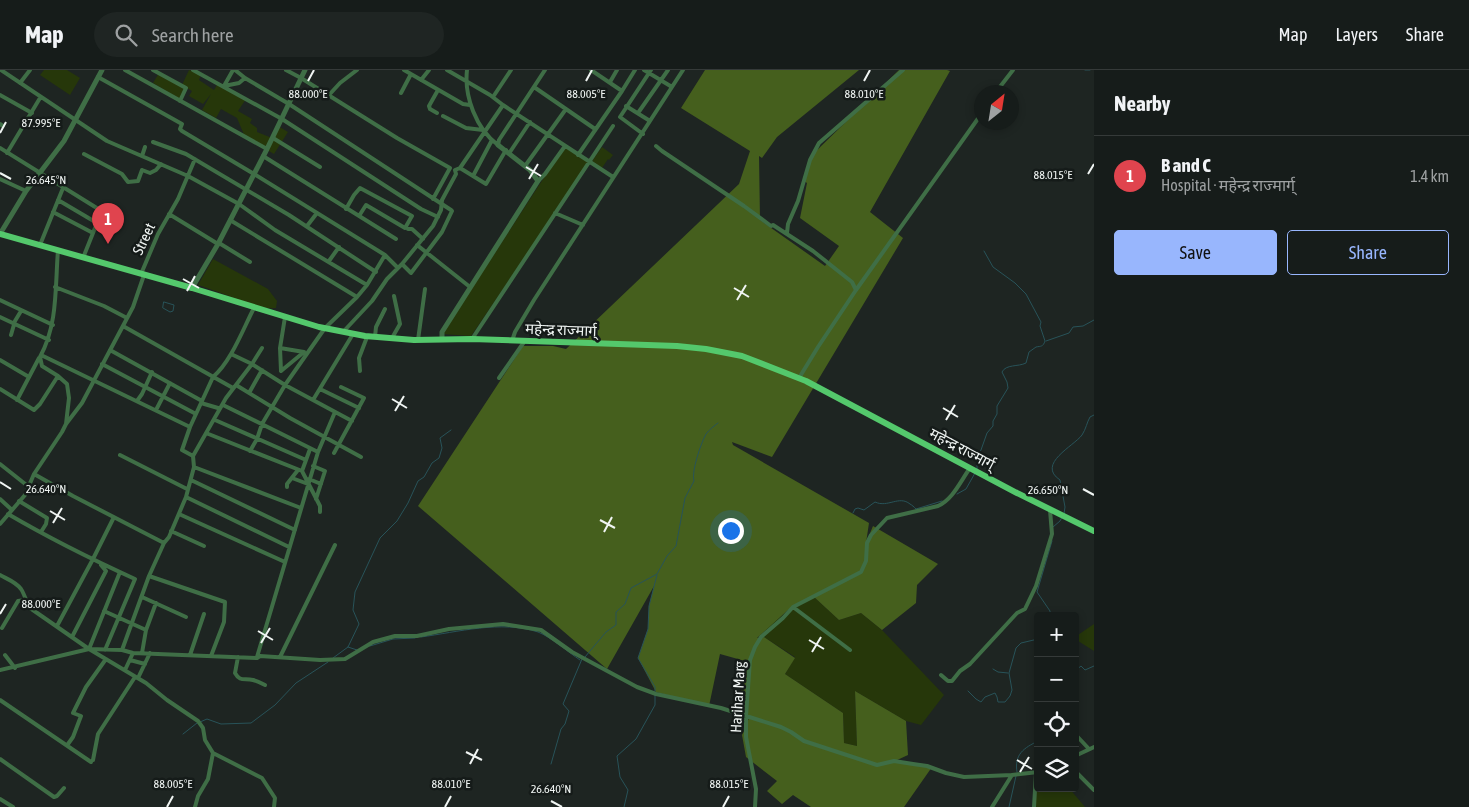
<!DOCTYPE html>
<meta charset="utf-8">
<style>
body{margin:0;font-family:"Asap Condensed","Noto Sans Devanagari",sans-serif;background:#1f2523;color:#f1f3f6}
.controls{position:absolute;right:15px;bottom:15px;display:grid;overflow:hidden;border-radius:5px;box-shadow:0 2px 8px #0003}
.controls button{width:45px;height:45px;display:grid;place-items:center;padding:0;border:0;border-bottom:1px solid #353a39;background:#161c1a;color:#f1f3f6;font:25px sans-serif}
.compass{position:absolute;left:974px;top:15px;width:45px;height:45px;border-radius:50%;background:#161c1a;box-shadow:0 2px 8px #0003;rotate:30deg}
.you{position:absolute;left:730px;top:460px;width:18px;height:18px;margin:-12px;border:4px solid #fff;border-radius:50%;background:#1a73e8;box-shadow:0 0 0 8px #1a73e833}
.badge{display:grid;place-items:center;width:32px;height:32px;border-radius:50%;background:#98b6fd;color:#fff;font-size:16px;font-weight:700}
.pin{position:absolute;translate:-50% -41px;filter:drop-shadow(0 1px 2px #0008)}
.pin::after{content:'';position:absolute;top:26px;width:18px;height:15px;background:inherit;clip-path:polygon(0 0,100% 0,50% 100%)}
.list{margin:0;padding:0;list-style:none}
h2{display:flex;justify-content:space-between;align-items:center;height:65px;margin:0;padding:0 20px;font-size:21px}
h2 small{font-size:16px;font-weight:400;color:#9ea1a2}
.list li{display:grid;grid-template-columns:32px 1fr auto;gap:15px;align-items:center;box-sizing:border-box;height:80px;padding:0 20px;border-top:1px solid #353a39}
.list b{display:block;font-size:19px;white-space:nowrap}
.list p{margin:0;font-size:16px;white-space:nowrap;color:#9ea1a2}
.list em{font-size:16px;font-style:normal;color:#9ea1a2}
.actions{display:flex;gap:10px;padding:15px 20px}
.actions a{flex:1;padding:11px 0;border:1px solid #98b6fd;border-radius:5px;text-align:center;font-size:18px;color:#98b6fd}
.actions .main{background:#98b6fd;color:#111}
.icon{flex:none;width:28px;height:28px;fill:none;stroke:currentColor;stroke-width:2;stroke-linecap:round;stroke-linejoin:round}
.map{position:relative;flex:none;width:1094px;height:737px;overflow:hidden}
header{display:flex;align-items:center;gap:30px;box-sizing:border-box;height:70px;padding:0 25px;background:#161c1a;border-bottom:1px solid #353a39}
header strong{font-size:24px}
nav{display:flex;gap:28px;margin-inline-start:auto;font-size:18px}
.search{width:350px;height:45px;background:#1f2523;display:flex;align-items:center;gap:12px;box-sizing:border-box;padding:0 18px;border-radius:28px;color:#9ea1a2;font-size:19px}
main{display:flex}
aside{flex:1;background:#161c1a}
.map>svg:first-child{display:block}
.green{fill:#26370a}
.forest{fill:#455f1d}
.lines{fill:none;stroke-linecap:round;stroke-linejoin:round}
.stream{stroke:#285359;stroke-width:1}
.minor{stroke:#3f6e46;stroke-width:4}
.tertiary{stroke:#3f6e46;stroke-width:5}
.trunk{stroke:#54c86c;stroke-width:6}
.ticks{fill:none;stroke:#f0f5f3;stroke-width:2}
.labels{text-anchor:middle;stroke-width:5;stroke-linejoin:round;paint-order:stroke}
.street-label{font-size:15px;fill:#f0f5f3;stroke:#151b19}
.ticks-label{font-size:12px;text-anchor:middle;fill:#f0f5f3;stroke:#151b19;stroke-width:5;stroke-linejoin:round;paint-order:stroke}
</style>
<header>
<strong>Map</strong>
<div class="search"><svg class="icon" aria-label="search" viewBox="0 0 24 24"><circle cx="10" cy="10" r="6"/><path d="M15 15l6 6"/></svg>Search here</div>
<nav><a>Map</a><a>Layers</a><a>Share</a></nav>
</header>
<main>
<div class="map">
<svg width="1094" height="737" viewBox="0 0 1094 737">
<rect width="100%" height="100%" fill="#1e2522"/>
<path class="green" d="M44 0H67L80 8 70 25 40 5Z
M189 0 201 4 199 10 214 20 218 13 246 29 238 41 252 49 250 53 257 58V62L272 68 278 56 288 62 274 84 245 67 237 48 221 39 216 48 202 40 211 24 203 34 189 26 192 21 187 18 180 29 153 13 159 3 182 15Z
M564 77 589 93 471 266 442 264Z
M602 77 613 85 609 90 608 89 602 98 592 91Z
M213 189 268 219 277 231 276 238C260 240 244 232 229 226 219 222 209 219 198 215Z
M813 526 839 550 861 543 882 560 944 625 921 655 906 651 855 621 857 676 844 673 843 643 785 604 795 587 764 567 765 557C785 548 790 533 813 526Z
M1094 554V581L1075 569V567Z
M1038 704V718H1069L1085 737H1034Z"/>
<path class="forest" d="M705 0H859L777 67 762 88 759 86 760 150 825 196 839 176 800 148 807 113 804 111 812 85 899 0H947L950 1 870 142 903 168 772 387 732 372 733 375 869 453 866 473 873 456 938 494 917 515 916 533 882 560 861 543 839 550 813 526 788 540 757 568 764 567 795 588 785 604 843 643 844 673 857 676 855 621 906 651 908 685 895 691 932 697 904 737H811L793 725 782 734 767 721 777 711 746 687 742 665 749 648 738 644 745 591 720 584 709 636 656 622 638 588 648 559 649 536 654 516 607 599 418 436 523 276H553L566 279 739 114 750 81 681 38Z"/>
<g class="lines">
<path class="stream" d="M1085 0H1090
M164 232 174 235 173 241 170 242 163 238Z
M1046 271 1069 263 1073 257 1083 256 1094 250
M977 400V386L981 380 987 363 993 356V351L997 344V336L1008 318 1007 312 1002 302C1006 294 1018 297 1026 293L1029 282 1036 277C1041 276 1043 277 1045 271L1040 256 1041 252 1026 224 1015 213 993 197 984 181
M957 424 966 419 975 403
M853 443 855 439 858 438 864 440 875 432C888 438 899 425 910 434 912 435 914 437 916 439L942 431
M1064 444 1065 437 1060 410C1036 394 1074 376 1082 365 1086 359 1087 352 1090 347L1094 345
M1053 457 1060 451 1062 447
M1050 546V541L1037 522 1052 471
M421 567C458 562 501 550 538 562 551 567 568 582 580 590
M370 576 393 569 415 568
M348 577 357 580
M585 587 606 562 616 555V542L625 534 631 518 657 504 667 486 676 476 685 428 694 411C691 402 701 373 706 364 709 360 714 356 718 353
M333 588 348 577 359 554 353 540 355 522 380 468 397 451 408 433 418 411 424 407 432 393 439 388 442 378 440 368 451 360
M993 599 998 602 1008 603
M1075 601 1081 596 1085 600 1094 596
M655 621V617L638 588 648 559 649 536 657 505
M968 621 976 629 981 632 985 627 995 623 997 627 998 632H1005L1010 626 1012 620 1009 603 1016 578 1021 573 1038 569
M200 652 207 649 221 654 251 653 275 635 296 613 328 592
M183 664 197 653
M551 694 561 659 565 654 569 641 563 634 582 589
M1017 702C1014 684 1024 678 1038 671
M624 737 628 720 620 707 617 686 636 669 655 635V625
M1009 737 1016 706"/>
<path class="minor" d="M1 0 107 71 188 106 239 134 275 160 367 215 357 227
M125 0 267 79
M153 0 186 18 180 31
M193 0 282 49 421 139 438 147
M233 0 224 16 239 13 245 8 235 0
M286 0 301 8 397 68 450 98 433 129
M404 0 463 34 470 35
M447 0 490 25 503 35 613 107
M467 0C464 26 476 59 498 75L499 70 545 0
M644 0 672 17
M98 7 182 54 180 59 182 61 254 104 385 185 397 197
M245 8 289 34 451 140 452 141 442 162 411 203 402 194
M421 10 429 0
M610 12 617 0
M20 13 30 0
M534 17 595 59
M622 21 635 0
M996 22 1013 0
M401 23 411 4
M0 25 32 43
M329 25 340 13 357 0
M493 27 511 0
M626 36 650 51
M437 43 430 39 429 36 438 20
M638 43 668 0
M443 46 466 58 483 60
M0 54 3 56
M643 64 620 47 651 0
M273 68 320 97
M153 72 186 84 289 145 376 202
M656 76 662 81 744 136 771 156 773 155 813 181 852 212 856 220 818 277 799 308
M0 78 100 140 101 143 83 188
M510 82 530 52
M7 83 40 28
M84 84 122 104 128 112 138 111 142 100 150 103 156 100 161 94
M578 85 622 21 591 0
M142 86 145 77
M263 86 396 169
M525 96 566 39
M460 98 486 114 506 80
M473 106 492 70
M0 109 26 121
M538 111 545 104 565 76
M58 130 97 153
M346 139 354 125 360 118 412 146 405 158 366 135 359 146
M53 142 93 163
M555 143 583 155
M169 144 218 174
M230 150 357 227 325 258 285 315 262 354 257 369 250 381
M307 156 317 143
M408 159H412L423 169
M787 163 788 154 798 131 810 90 819 73 903 0
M219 173 250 192
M40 175 63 118
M417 175 470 217
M329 191 339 177
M141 204 158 164 178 129 195 89
M367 215 385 185
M55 217 104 236 127 248
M856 220 982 43
M0 230 53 255
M0 247 49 270
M123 256 233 318
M343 262 372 231 387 209 402 194 433 156 441 140 442 130 456 104 455 100 460 98 503 35
M11 265 15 251 21 241
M375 267 376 257 385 239
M392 268 400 254 394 226
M472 269 613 56
M418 270 425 219
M512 271 515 262 534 230 683 0
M280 278 304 282
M110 280 202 331
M231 284 252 294 285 315 352 351
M41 285 190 357
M0 290 29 307
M102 294 196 344
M281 301 280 278 285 247
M281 301 304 282
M360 301 359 288 367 267
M499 308 524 272
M236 315 290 348 361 387
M0 319 34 340 40 334 58 306
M320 319 359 338
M249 323 262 300
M17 330 39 288
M313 330 353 264
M137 331 142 324 152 302
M201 333 218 338
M223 335 318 382
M156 340 170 313
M215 350 306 390
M66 354 82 333 133 237 144 205
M206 363 302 401 310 379
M334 383 364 328 341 317
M120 385 187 419
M193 386 182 380 190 357 213 307C231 292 243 259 254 238
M0 394 29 417
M313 396 325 401 316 429
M194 397 301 438
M302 401 320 436V442
M34 404 73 426 164 473
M292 408 308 414
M309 409 321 414
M191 410 295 460
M287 417V414L298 400
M186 427 289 477
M0 429 12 440
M19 431 47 448 46 454 41 462
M8 444C49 468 91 489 135 509L105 580
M179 444 285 492
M0 454 25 425 34 404 62 362 66 354 69 328 67 314 58 306 42 296 40 287C58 254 55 218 58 180
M171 461 204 476
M0 505C7 509 16 512 21 519 25 525 26 532 30 538L89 579 146 613 167 630 198 651 203 658 205 670 213 683 262 708 275 728 274 737
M149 506 225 532 224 552 211 586
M142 527 186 547
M793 537 850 580
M104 541 146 560
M57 556 93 489 114 447
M2 558 18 531 25 530
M72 567 106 501 101 495
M89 579 120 502
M122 580 149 506 164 473 169 467 186 427 194 397 193 386 226 328 252 294 262 278
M142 583 146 560 156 533
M5 585 15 598
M190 585 204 544
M238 587 235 603C240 612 244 608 253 610 257 611 261 613 265 615
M257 587 318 382 335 342
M280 587 335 475
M130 590 145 594
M0 600 89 579 122 580 133 583 257 588 260 586 320 590 345 589 373 572 395 566H417L449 559 503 554 541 560 572 582 637 617 656 624 721 638 781 657 791 662 804 671 877 695 894 691 913 694 927 696 946 703 964 707 1012 705
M125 600 133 583
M941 605 948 611H952L960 601 970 594 1017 543 1025 539 1036 516 1052 464 1050 440
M138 608 150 583
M0 630 91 692
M1075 664 1089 679
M68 674 73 667 81 646 73 643 86 617 106 589
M1075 686 1094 677
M0 689 54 727 57 726 64 718
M93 690 98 664 135 607
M1075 701 1094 720
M0 729 13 737
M195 737 198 726 208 709 213 683
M755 737 756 719 746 667V646L750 590 755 577 761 567 783 548 793 537 861 502 866 491 867 473 871 465 887 448 938 436C953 429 960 412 970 398
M992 737 1012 705 1038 702
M1034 737 1036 703"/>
<path class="tertiary" d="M0 164 26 121 64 71 102 0
M192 218 218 174 267 79 305 0
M442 269V262L538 111 530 100 498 75"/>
<path class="trunk" d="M0 164 192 218 319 257 365 266 414 270 472 269 677 276 706 279 742 286 806 311 1017 423 1094 461"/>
</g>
<path class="ticks" d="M308 11 314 0M586 11 592 0M864 11 870 0M0 63 6 52M526 97 541 106M0 103 11 109M1088 104 1094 94M529 109 538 94M183 209 199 218M734 218 749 227M187 221 195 206M737 230 746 215M392 329 407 338M943 338 958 347M395 341 404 326M946 350 955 335M0 412 11 419M1083 419 1094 425M50 441 65 450M600 450 615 458M53 453 62 438M604 462 612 447M0 544 6 534M258 561 273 570M809 570 824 579M261 573 270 558M812 582 821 567M466 682 482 690M1017 690 1032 699M470 694 478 679M1020 702 1029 687M551 731 562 737M167 737 173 726M445 737 451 726M723 737 729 726"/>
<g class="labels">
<g class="street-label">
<text transform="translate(144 169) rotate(-65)" y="5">Street</text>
<text transform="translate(561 260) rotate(2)" y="5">महेन्द्र राज्मार्ग्</text>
<text transform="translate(962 379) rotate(28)" y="5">महेन्द्र राज्मार्ग्</text>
<text transform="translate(738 627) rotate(-87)" y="5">Harihar Marg</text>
</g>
</g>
<g class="ticks-label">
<text x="586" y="28">88.005°E</text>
<text x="308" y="28">88.000°E</text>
<text x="864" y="28">88.010°E</text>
<text x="41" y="57">87.995°E</text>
<text x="1053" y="109">88.015°E</text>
<text x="46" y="114">26.645°N</text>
<text x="46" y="423">26.640°N</text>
<text x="1048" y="424">26.650°N</text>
<text x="41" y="538">88.000°E</text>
<text x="173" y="718">88.005°E</text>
<text x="451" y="718">88.010°E</text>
<text x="729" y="718">88.015°E</text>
<text x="551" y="723">26.640°N</text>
</g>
</svg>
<div class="controls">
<button>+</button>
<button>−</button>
<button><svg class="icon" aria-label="locate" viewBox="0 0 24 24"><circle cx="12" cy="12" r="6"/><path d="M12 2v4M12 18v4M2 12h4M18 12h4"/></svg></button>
<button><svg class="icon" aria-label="layers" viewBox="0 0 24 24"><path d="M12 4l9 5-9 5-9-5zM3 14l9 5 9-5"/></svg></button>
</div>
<svg class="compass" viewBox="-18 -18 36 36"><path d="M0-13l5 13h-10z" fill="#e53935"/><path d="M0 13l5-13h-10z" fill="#9ea1a2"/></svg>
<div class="you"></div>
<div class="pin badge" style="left:108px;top:174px;background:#e0444e">1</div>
</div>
<aside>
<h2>Nearby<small></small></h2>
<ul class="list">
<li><span class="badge" style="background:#e0444e">1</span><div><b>B and C</b><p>Hospital · महेन्द्र राज्मार्ग्</p></div><em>1.4 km</em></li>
</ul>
<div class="actions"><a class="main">Save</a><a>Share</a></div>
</aside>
</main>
